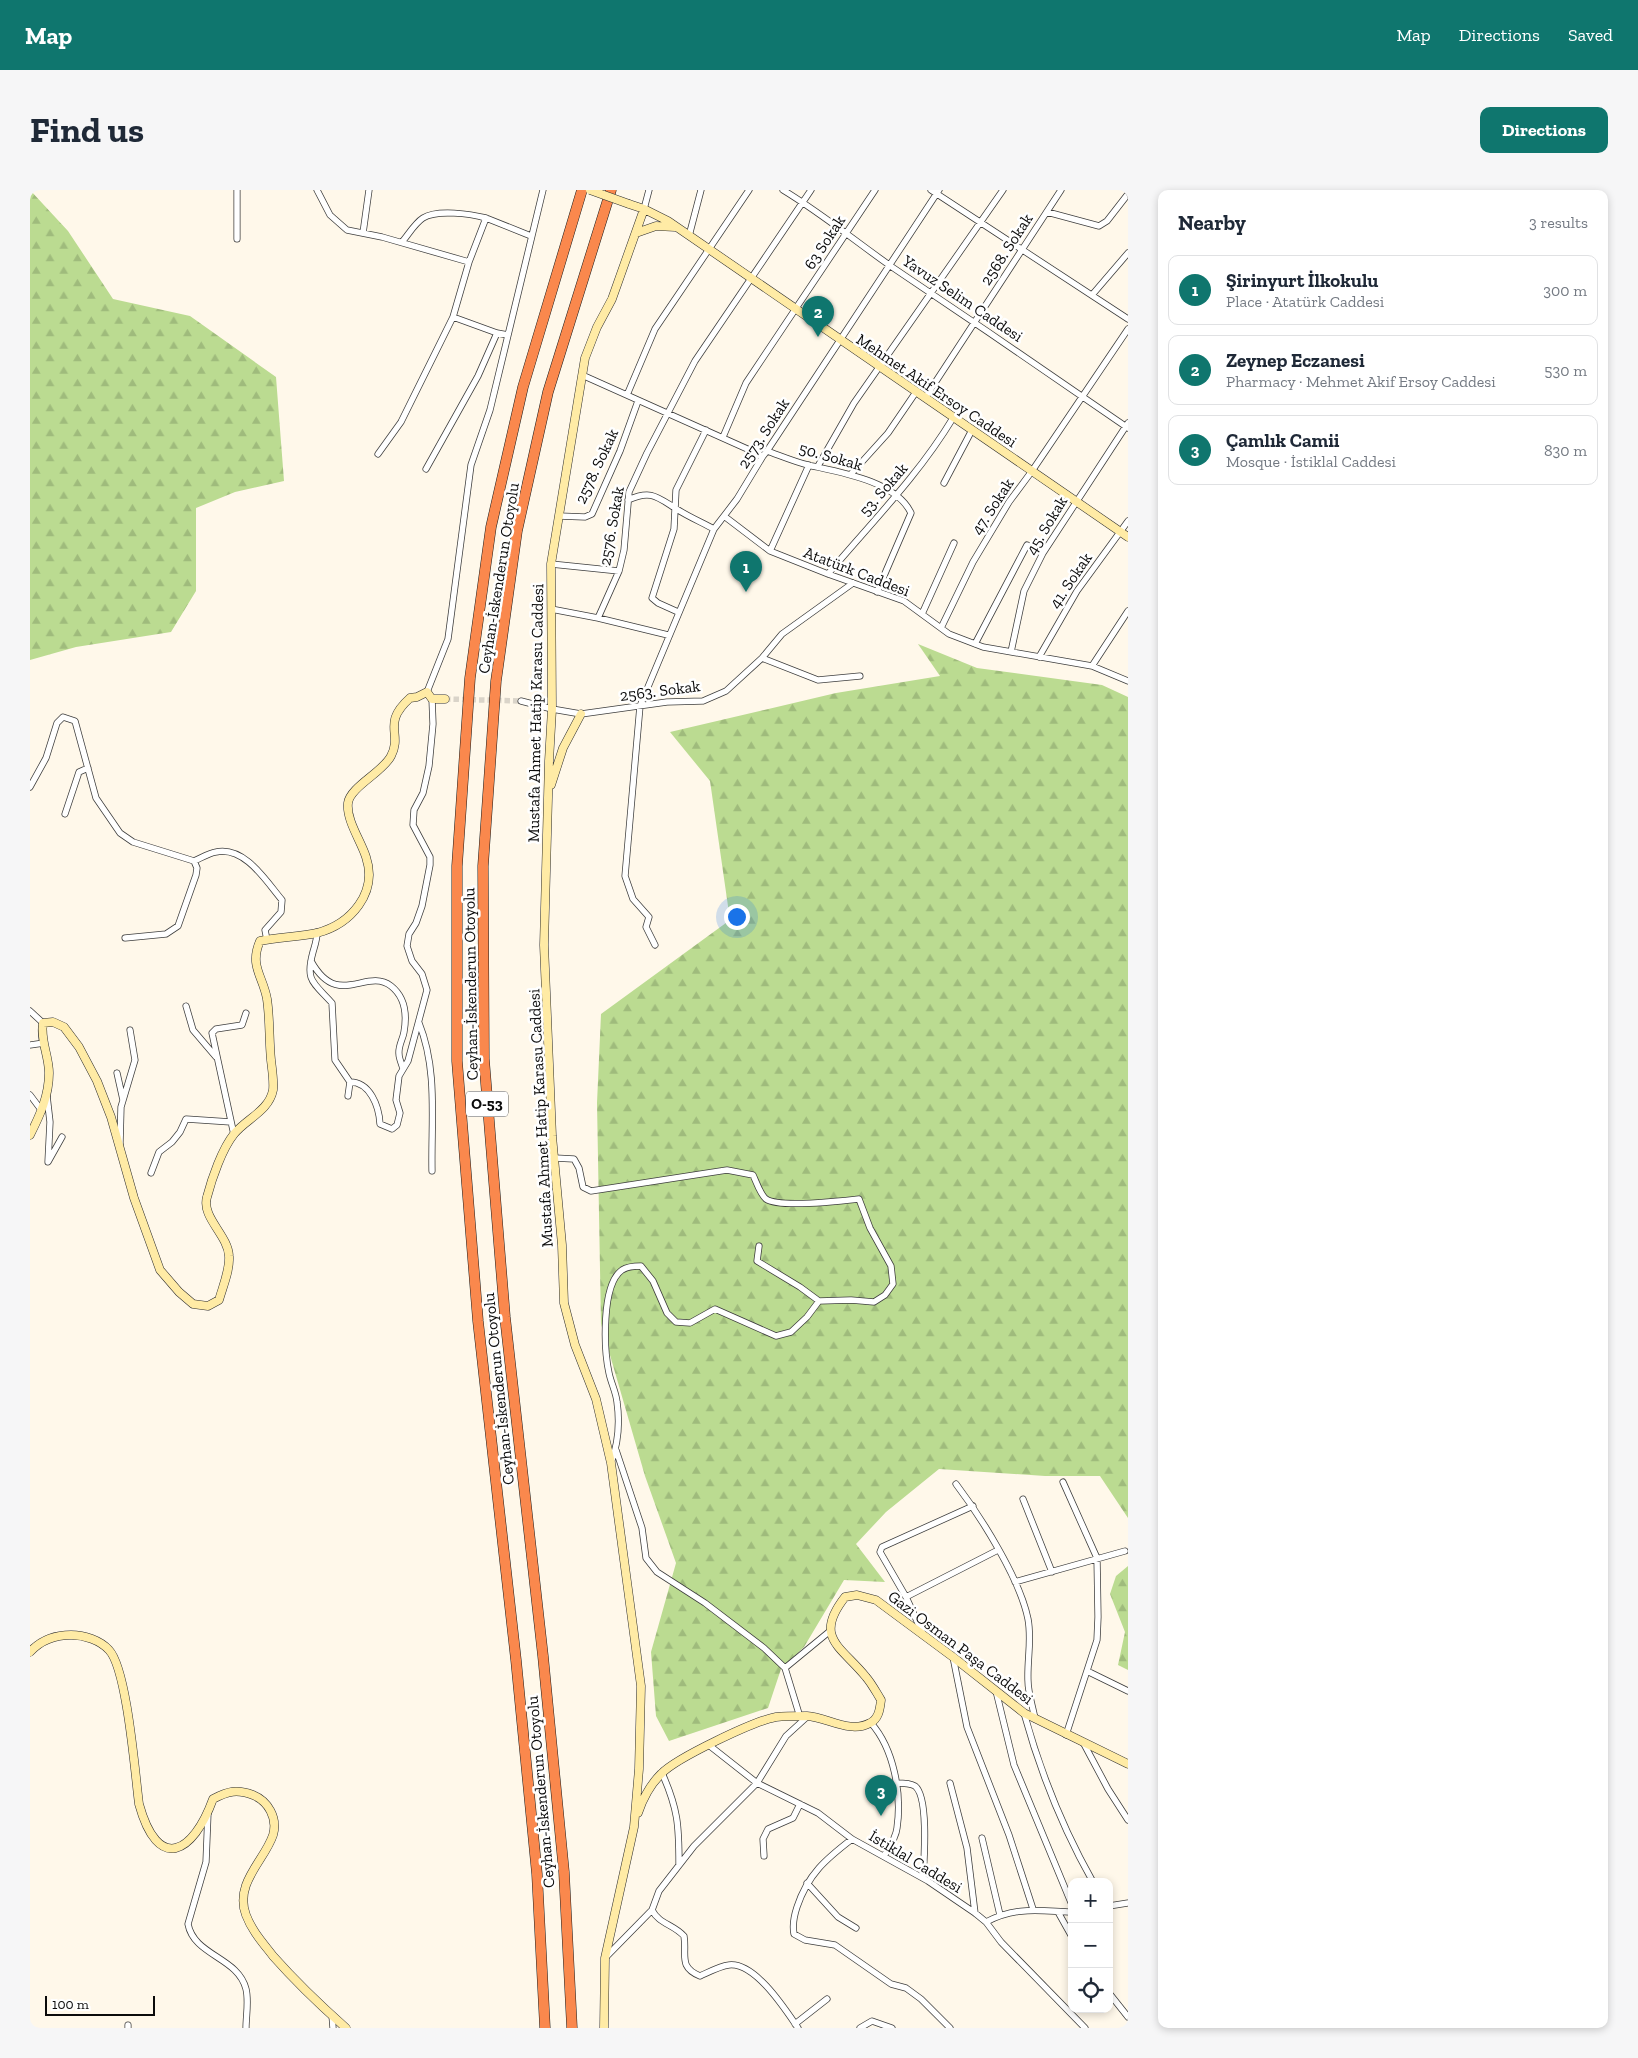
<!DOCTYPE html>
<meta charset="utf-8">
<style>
body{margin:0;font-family:"Zilla Slab",serif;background:#f6f6f7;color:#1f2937}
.controls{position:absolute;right:15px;bottom:15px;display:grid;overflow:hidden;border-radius:10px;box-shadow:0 2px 8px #0003}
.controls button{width:45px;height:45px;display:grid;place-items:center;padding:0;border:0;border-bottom:1px solid #e0e1e3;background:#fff;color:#1f2937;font:25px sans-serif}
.scale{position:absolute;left:15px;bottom:12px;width:110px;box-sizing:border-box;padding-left:5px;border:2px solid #0b0b0b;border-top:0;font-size:14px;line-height:18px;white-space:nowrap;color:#0b0b0b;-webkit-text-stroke:4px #fff;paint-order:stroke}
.you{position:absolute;left:706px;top:726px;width:18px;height:18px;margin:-12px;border:4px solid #fff;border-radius:50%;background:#1a73e8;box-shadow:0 0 0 8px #1a73e833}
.badge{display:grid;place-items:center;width:32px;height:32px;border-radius:50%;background:#0f766e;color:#fff;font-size:16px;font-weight:700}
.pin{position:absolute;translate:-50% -41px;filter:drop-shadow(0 1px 2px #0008)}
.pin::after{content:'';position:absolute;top:26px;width:18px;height:15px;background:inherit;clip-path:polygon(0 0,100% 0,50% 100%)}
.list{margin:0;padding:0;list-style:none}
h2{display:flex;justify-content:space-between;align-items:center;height:65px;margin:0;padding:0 20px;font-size:21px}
h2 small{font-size:16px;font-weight:400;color:#747a83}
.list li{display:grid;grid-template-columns:32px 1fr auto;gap:15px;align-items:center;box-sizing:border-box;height:70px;margin:0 10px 10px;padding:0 10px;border:1px solid #e0e1e3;border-radius:10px}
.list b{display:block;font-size:19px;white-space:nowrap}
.list p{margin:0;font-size:16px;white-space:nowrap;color:#747a83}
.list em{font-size:16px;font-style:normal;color:#747a83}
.icon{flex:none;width:28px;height:28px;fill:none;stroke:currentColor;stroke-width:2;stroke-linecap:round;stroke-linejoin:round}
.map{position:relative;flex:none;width:1098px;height:1838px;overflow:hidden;border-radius:10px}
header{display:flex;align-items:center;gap:30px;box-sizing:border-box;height:70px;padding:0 25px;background:#0f766e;color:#fff}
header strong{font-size:24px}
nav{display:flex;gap:28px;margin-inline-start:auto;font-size:18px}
.intro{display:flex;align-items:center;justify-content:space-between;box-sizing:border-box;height:120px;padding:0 30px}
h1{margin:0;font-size:35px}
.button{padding:12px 22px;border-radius:10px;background:#0f766e;color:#fff;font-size:18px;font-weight:700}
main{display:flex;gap:30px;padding:0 30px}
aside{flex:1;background:#fff;border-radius:10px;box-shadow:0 2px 8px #0003}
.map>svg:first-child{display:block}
.forest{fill:url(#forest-firs)}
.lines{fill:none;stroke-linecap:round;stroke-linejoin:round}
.street-tunnel{stroke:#dad4c9;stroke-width:5.5;stroke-dasharray:5.5 3;stroke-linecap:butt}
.street-casing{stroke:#3e3e3e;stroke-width:7}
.secondary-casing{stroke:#2d2d2d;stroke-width:9}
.highway-casing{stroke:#1c1c1c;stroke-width:11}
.street{stroke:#fff;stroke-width:5.5}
.secondary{stroke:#ffeba5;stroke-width:8}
.highway{stroke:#fa884d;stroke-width:10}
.secondary-bridge-casing{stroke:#2d2d2d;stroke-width:9;stroke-linecap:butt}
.secondary-bridge{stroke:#ffeba5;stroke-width:8}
.labels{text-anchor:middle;stroke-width:5;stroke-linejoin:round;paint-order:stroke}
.shield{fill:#fff;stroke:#545454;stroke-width:1}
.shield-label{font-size:15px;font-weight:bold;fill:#0b0b0b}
.street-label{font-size:16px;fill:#0b0b0b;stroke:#fff}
</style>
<header>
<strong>Map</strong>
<nav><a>Map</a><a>Directions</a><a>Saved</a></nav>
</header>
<div class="intro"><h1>Find us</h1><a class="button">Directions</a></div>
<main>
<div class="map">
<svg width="1098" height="1838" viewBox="0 0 1098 1838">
<defs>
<pattern id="forest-firs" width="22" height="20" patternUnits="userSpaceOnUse" patternTransform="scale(1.25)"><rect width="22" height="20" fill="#bbdb91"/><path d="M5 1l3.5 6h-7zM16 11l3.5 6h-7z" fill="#9fbb7c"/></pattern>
</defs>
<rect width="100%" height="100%" fill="#fff8ea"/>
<path class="forest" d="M0 0 38 41 83 109 160 126 246 187 254 291 205 302 166 318V401L141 442 46 457 0 470Z
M888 454 947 478 1072 495 1098 507V1328L1070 1286H1015L909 1279 856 1322 826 1354 855 1392 814 1390 774 1457 751 1479 738 1518 639 1551 626 1526 621 1462 646 1373 615 1286 571 1134 567 913 571 824 700 730 680 591 640 542 806 503 910 486Z
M1098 1376V1480L1088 1475 1095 1442 1080 1404 1086 1386Z"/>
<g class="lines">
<path class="street-tunnel" d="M415 509 491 511"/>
<g class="street-casing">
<path id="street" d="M207 0V49
M287 0 300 25 317 40 352 47 439 72
M753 0C791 23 825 51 862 77 941 130 1020 184 1098 238
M901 0 1098 129
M614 19 619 0
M1017 22 1069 36 1077 31 1098 4
M333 43 339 0
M659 46 671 0
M372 52C378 45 385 33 393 28 407 19 441 24 456 28
M1062 105 1098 63
M423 127 467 143 478 145
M552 185 733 266
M597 205 625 139 719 0
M895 208 1031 0
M693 247 716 193 845 0
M737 261C751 266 765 272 778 275 809 282 866 291 881 323L847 402
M348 264 371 232 423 127 439 72 456 28 501 46
M788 276 824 213 973 0
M396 279 448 186 467 143
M821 284 858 243 886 202
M914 293 942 240
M598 310C620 300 626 306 645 318 657 326 671 332 684 339
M529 326 555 327 562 324 590 261 608 211
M694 326 740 361 798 384 874 411 919 444 953 457 1062 476 1098 491
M740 361 779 275
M521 374 589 381
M798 384C841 333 888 286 923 228
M521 419 568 428 638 445
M648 422 628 413 622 408 644 339 646 300 676 240
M892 424 924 353
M568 428 589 381 594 360 599 302 617 263 665 171 781 0
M911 438 943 372 979 312 1002 281 1098 139
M945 454 997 355 1013 363
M981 462 994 401 1013 363 1098 233
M1009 467 1047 401 1098 331
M732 468 788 490 830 486
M1062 476 1098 421
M397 502 418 449 441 275 460 220 513 0
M491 511 522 519 551 524 637 512 673 511 696 501 732 468 752 444 823 393
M0 597 16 568 27 533 33 527 45 531 66 608 90 643 103 652 164 671C171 668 179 663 186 662 215 656 236 691 252 710L251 722 235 740 237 750
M35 624 49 582 58 578
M287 742C287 750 285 755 283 762 275 791 283 792 302 813L305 870 320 892
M95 748 136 744 148 736 166 685 167 678 164 671
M625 755 616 737 619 727 603 709 595 686 610 516 684 339 707 309 733 266 737 261 909 0
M281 771C308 820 336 777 361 796 375 807 377 825 374 842 373 849 368 856 369 864 369 869 372 874 373 879
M156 816 163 840 186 867
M0 821 13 833
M389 833C408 880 401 931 402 981
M0 855 14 853
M87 883 93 910
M0 905 12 921
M17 906 20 932 18 972 32 947
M318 906 320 892C340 892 349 916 350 934L362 939 367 935 370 923 366 910 369 886 378 871 397 800 392 784 382 771 377 756 379 744 386 733 392 716 400 675V667L383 635 384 620 393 603 399 576 403 534 402 509
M204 945 182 843 186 839 212 835 216 823
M90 954 91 917 105 870 100 840
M525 968 544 969 549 978 553 997 561 1001 697 980 723 985C726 991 730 1004 736 1009 749 1018 812 1011 829 1009L840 1038 861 1076 863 1094 855 1105 844 1112 821 1110 789 1111 777 1127 761 1142 746 1146 685 1119 660 1133 646 1132 637 1123 623 1091 611 1076C605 1076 598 1076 592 1080 571 1095 574 1160 579 1183 581 1193 586 1202 587 1212 590 1233 588 1254 581 1273
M121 983 129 962 142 952 150 942 156 929 201 932
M729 1056 727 1071 770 1097 789 1111
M586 1260 612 1338 616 1368 627 1382 675 1413 734 1458 755 1478 770 1527
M1033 1292 1067 1368 1068 1427 1067 1450 1036 1545
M926 1294C951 1327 990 1389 998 1429 1002 1450 997 1470 998 1491 998 1503 1003 1517 1005 1529
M993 1309 1022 1382
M985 1392 1095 1361
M876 1407 968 1360
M893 1444 876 1407 850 1362 852 1357 943 1316
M923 1467 937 1537 979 1645 1003 1719
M755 1478 800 1441
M1057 1481 1098 1501
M966 1501 984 1575 1042 1715
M994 1523C1010 1581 1033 1639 1063 1692
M841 1533C864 1559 872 1604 867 1638 866 1648 859 1658 854 1666
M1054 1554 1078 1599 1098 1630
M680 1556 727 1593 788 1623 822 1649 898 1691 945 1723 956 1732 971 1752 1055 1838
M632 1583C648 1619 649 1635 649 1675
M866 1593C872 1593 880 1593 885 1596 899 1607 894 1671 893 1688
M920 1593 937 1658 945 1723
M178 1623 176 1672 158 1734C164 1766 208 1767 216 1799 219 1811 216 1826 216 1838
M952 1648 970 1725
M822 1649C796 1669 778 1684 767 1717 764 1726 762 1734 764 1744L775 1750 805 1755 861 1794 876 1798 891 1809 920 1838
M734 1666 733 1649 738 1639 763 1628 770 1614
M777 1693 808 1727 826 1738
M1079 1716 1098 1713
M1028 1722 1042 1747
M956 1732C987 1716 1009 1721 1042 1722
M575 1768 622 1720
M1079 1803 1098 1827
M302 1825 303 1838
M765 1834 797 1809
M98 1835V1838
M768 1838C755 1819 725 1772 699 1775 690 1776 679 1782 670 1786 648 1777 657 1765 654 1746 643 1734 629 1734 622 1720L629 1701 664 1656 727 1593 756 1546 778 1526
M830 1838 842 1831 862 1838"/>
</g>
<g class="secondary-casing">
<path id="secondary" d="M599 14 614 19 638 31 1098 347
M606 43 626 36 645 37
M521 595 533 558 551 524
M0 945C10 925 19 906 19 883 19 866 10 850 13 833L23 832 34 837 49 857 67 891 81 927 104 1008 130 1080 149 1102 163 1114 178 1116 189 1110C193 1096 200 1080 199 1066 198 1045 171 1027 177 1007 182 988 192 959 204 944 216 929 239 921 243 900 244 891 242 879 241 870 239 850 240 829 237 809 233 786 219 776 230 751 249 747 268 747 287 743 321 734 348 703 336 667 331 651 316 630 318 613 320 597 353 582 361 566 373 543 351 534 380 508L387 507 397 502 402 509H415
M0 1462C11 1450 24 1445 41 1445 54 1445 70 1450 79 1460 97 1479 105 1583 109 1614 128 1683 163 1664 183 1609 198 1601 207 1599 223 1605 238 1611 248 1628 243 1645 235 1670 204 1693 216 1725 222 1741 233 1753 243 1766 266 1792 290 1815 316 1838
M608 1623C613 1608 619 1596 631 1584 646 1568 724 1531 746 1527 755 1526 768 1526 777 1526 797 1527 820 1544 840 1533 849 1529 850 1518 851 1510 846 1502 842 1494 836 1487 811 1456 783 1448 815 1407L827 1405 846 1410 923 1467 994 1523 1098 1574
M574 1838 575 1768 604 1637 609 1579 611 1496 581 1273 566 1209 545 1155 534 1113 532 1055 522 946 514 755 519 571 522 519 521 374 555 168 567 137 582 109 614 19"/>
</g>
<g class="highway-casing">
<path id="highway" d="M515 1838 507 1684 486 1470 448 1131 427 871V676L440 488 461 337 493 197 552 0
M542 1838 534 1682 513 1466 475 1127 454 869 453 676 466 491 487 341 518 202 581 0"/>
</g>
<use href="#street" class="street"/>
<use href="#secondary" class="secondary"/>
<use href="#highway" class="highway"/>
<g class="secondary-bridge-casing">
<path id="secondary-bridge" d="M560 0 599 14"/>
</g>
<use href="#secondary-bridge" class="secondary-bridge"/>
</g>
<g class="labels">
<rect class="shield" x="436" y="901.5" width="42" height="25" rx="4"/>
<g class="shield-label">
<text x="457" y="919">O-53</text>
</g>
<g class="street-label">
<text transform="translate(794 52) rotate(-57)" y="6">63 Sokak</text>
<text transform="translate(976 59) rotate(-57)" y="6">2568. Sokak</text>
<text transform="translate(933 108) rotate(34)" y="6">Yavuz Selim Caddesi</text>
<text transform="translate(907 200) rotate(34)" y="6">Mehmet Akif Ersoy Caddesi</text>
<text transform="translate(733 243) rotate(-57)" y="6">2573. Sokak</text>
<text transform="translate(801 266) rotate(16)" y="6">50. Sokak</text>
<text transform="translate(566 276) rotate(-65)" y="6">2578. Sokak</text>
<text transform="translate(853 299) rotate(-49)" y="6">53. Sokak</text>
<text transform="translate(962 316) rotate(-57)" y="6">47. Sokak</text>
<text transform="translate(1016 335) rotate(-59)" y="6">45. Sokak</text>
<text transform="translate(581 336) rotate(-80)" y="6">2576. Sokak</text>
<text transform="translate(827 381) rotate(21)" y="6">Atatürk Caddesi</text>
<text transform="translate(468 388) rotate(-81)" y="6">Ceyhan-İskenderun Otoyolu</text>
<text transform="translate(1040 390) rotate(-56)" y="6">41. Sokak</text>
<text transform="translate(630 500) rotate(-7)" y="6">2563. Sokak</text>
<text transform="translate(505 523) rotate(-89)" y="6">Mustafa Ahmet Hatip Karasu Caddesi</text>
<text transform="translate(440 794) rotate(-91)" y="6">Ceyhan-İskenderun Otoyolu</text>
<text transform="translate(510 928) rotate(-93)" y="6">Mustafa Ahmet Hatip Karasu Caddesi</text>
<text transform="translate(468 1199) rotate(-96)" y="6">Ceyhan-İskenderun Otoyolu</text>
<text transform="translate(931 1457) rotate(37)" y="6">Gazi Osman Paşa Caddesi</text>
<text transform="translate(510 1602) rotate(-95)" y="6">Ceyhan-İskenderun Otoyolu</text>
<text transform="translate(886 1671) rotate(31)" y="6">İstiklal Caddesi</text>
</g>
</g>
</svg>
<div class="controls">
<button>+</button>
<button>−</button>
<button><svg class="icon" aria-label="locate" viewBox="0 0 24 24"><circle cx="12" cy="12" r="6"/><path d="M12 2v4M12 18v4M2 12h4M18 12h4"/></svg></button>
</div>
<div class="scale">100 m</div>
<div class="you"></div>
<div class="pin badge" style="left:716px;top:402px">1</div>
<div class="pin badge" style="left:788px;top:147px">2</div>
<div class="pin badge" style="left:851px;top:1626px">3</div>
</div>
<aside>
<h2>Nearby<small>3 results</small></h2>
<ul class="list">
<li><span class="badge">1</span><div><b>Şirinyurt İlkokulu</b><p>Place · Atatürk Caddesi</p></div><em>300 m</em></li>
<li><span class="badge">2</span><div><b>Zeynep Eczanesi</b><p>Pharmacy · Mehmet Akif Ersoy Caddesi</p></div><em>530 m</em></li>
<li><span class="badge">3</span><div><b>Çamlık Camii</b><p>Mosque · İstiklal Caddesi</p></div><em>830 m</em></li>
</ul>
</aside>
</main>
